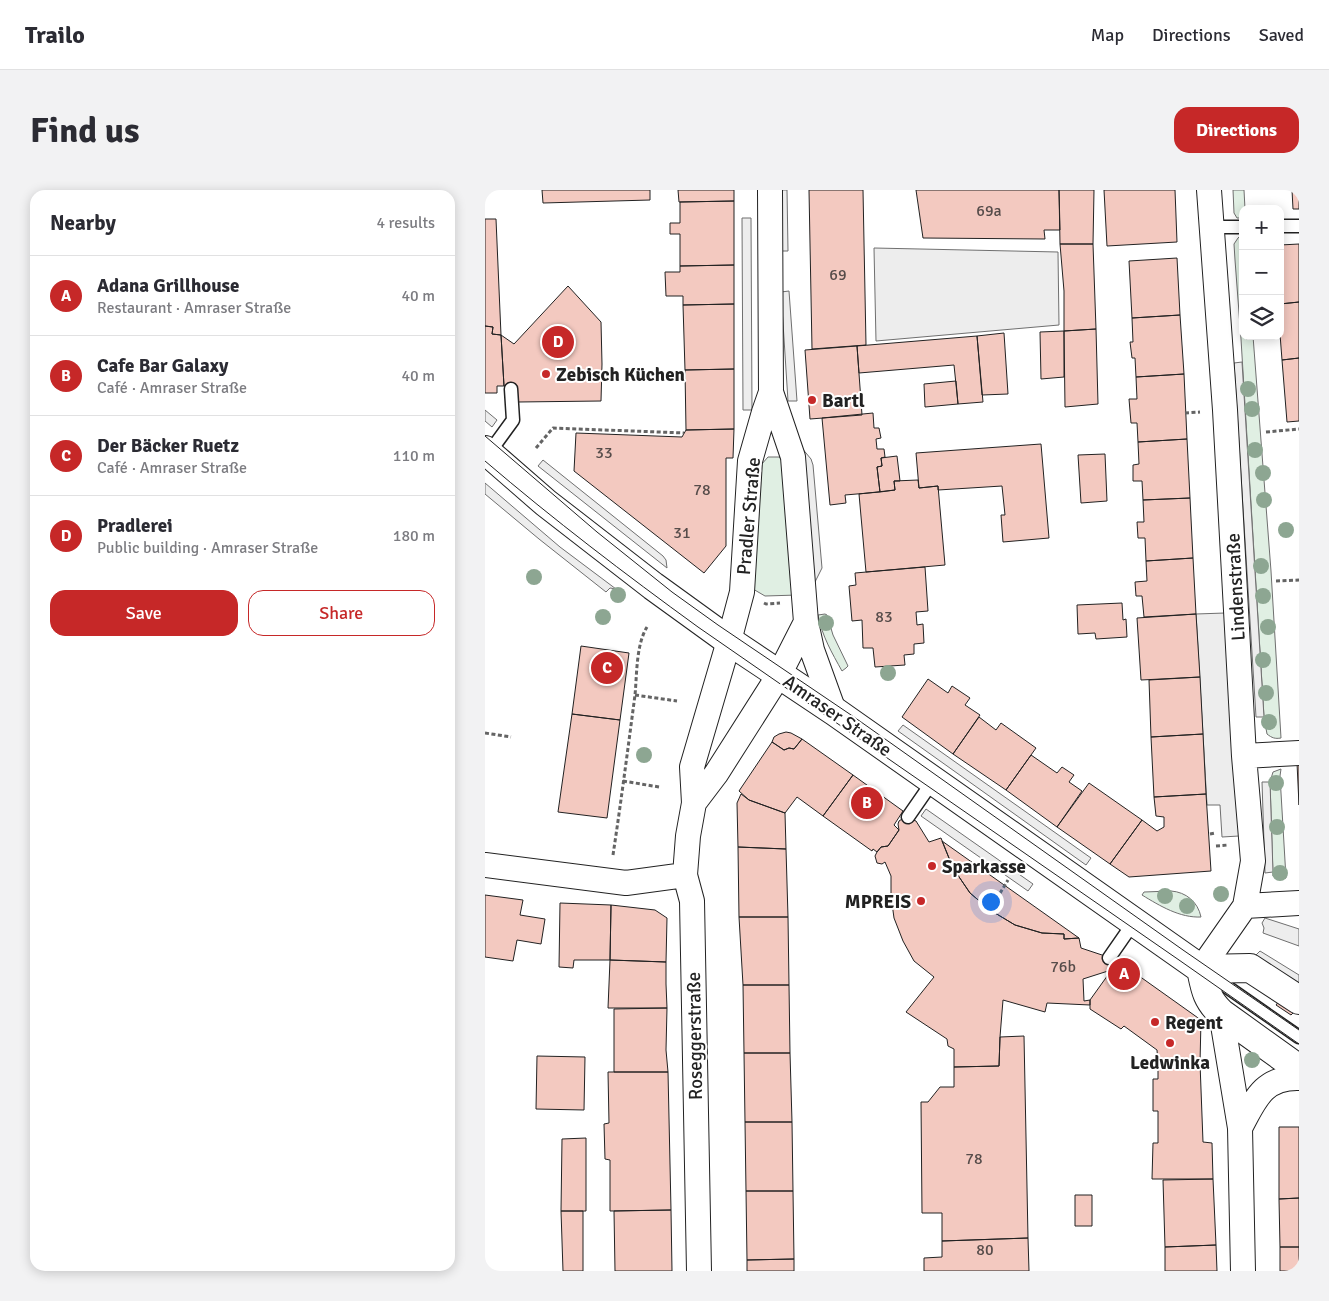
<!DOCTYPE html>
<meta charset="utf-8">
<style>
body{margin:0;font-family:Signika,sans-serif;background:#f2f2f3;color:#2b2b33}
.controls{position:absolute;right:15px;top:15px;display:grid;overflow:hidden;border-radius:10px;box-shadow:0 2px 12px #0003}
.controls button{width:45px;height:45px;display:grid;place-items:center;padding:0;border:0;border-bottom:1px solid #e1e1e2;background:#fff;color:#2b2b33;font:25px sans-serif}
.you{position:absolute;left:505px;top:711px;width:18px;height:18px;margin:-12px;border:4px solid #fff;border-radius:50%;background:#1a73e8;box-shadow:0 0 0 8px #1a73e833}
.badge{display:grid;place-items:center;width:32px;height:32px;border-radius:50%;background:#c62828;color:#fff;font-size:16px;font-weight:700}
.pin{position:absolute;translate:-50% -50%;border:2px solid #fff;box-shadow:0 1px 5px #0006}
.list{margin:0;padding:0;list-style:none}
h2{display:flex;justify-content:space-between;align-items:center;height:65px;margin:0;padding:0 20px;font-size:21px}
h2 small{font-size:16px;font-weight:400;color:#7c7c81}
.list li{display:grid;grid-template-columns:32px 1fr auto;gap:15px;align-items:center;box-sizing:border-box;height:80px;padding:0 20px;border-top:1px solid #e1e1e2}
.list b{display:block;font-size:19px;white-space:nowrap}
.list p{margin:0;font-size:16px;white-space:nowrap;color:#7c7c81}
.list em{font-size:16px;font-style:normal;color:#7c7c81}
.actions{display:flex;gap:10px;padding:15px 20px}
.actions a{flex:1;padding:11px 0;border:1px solid #c62828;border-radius:15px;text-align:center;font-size:18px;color:#c62828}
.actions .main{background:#c62828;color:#fff}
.icon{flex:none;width:28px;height:28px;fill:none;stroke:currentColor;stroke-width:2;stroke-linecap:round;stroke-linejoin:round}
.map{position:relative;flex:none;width:814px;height:1081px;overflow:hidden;border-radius:15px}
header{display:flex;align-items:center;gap:30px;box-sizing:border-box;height:70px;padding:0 25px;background:#fff;border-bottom:1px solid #e1e1e2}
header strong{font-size:24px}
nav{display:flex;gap:28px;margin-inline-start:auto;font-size:18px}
.intro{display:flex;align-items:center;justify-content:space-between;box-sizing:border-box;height:120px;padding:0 30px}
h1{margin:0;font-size:35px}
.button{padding:12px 22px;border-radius:15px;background:#c62828;color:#fff;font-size:18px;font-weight:700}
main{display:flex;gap:30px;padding:0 30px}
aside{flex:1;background:#fff;border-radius:15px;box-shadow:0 2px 12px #0003}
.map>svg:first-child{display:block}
.green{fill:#e0efe3;stroke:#6f6f6f}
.parking{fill:#ededed;stroke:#6f6f6f}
.building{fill:#f3c9c0;stroke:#222}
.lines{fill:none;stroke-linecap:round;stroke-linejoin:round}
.service-casing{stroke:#222;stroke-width:15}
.minor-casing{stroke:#222;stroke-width:26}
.tertiary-casing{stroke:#222;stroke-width:30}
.path{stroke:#646464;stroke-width:3;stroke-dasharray:4 2.5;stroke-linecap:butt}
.service{stroke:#fff;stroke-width:12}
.minor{stroke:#fff;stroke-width:24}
.tertiary{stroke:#fff;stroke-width:28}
.tram{stroke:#222;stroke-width:1}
.tree{fill:#8da692}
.poi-dot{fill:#c62828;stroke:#fff;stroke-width:2}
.labels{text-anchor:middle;stroke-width:4;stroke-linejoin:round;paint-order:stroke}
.number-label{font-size:16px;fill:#564c4a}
.poi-label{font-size:19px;font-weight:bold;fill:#222;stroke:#fff;text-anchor:start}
.street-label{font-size:19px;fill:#222;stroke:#fff}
</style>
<header>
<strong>Trailo</strong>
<nav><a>Map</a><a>Directions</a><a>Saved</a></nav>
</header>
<div class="intro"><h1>Find us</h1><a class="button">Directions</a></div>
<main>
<aside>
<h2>Nearby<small>4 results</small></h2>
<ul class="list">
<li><span class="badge">A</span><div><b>Adana Grillhouse</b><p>Restaurant · Amraser Straße</p></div><em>40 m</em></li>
<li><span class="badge">B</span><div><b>Cafe Bar Galaxy</b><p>Café · Amraser Straße</p></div><em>40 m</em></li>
<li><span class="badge">C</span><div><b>Der Bäcker Ruetz</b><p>Café · Amraser Straße</p></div><em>110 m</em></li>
<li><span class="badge">D</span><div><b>Pradlerei</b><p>Public building · Amraser Straße</p></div><em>180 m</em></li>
</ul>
<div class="actions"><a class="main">Save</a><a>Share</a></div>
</aside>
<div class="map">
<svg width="814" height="1081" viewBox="0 0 814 1081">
<rect width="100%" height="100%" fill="#fff"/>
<path class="green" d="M748 0H759L760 19H758V28H752L749 23Z
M758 43V146H768L786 381 796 548C790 549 787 548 782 544L779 527 756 149 750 70 749 54 753 48Z
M283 267H294L299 271 313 405 280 406 268 399 276 275Z
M340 424 342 425 348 445 363 476 361 478 357 481C347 463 337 446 333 425Z
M796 579 795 586 801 688C797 689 792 689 788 686L785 592 788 582Z
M686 701C701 702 713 712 716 727 695 728 675 716 657 705L659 702Z"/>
<path class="parking" d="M295 0H302L303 61H294Z
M257 28H266L267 220H258Z
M389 58 573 62 574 135 391 151Z
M304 101 312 211H303L296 102Z
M757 172 779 527H771L749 173Z
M0 220 12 230 7 237 0 231Z
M316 257 326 269 328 275 337 378 328 396Z
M58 270 178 366 181 370 182 378 53 276Z
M0 293 75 357 131 399 125 398 121 402 54 349 0 304Z
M740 423 754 646 737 647 735 615H722L711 424Z
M418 535 606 668 601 675 413 541Z
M777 592H785L788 682 780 683Z
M441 619 548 694 543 701 436 626Z
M780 728 814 739V756L778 743 779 738 777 733Z
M775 761 814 785V794L770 766Z"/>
<path class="building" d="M57 0H165V10L58 13Z
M193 0H249V11L194 12Z
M324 0H378L381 155 327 159Z
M431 0H574L575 40H559L560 49 438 48Z
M574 0H609L608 54H575Z
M619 0H690L692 52 622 56Z
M807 0H814V19H808Z
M249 11V75L195 76V44H185V33H195V12Z
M0 29H11L16 145 7 144 8 137 0 136Z
M575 54H608L611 139 579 141V101Z
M814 54V112L795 114V55Z
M692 68 695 125 647 128 644 71Z
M249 75V114L198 115V106H181L180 82H195V76Z
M83 96 116 132 117 174 116 211 33 212 25 196H19L16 145 29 154Z
M814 112V168L797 170 795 144V114Z
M249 114V179L200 180 198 115Z
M695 125 699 184 651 187 650 168H647L645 152H648L647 128Z
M0 136 8 137 7 144 16 145 19 196H12V203H0Z
M611 139 613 214 580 217 579 141Z
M579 141V187L556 189 555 142Z
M519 143 523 204 497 205 492 146Z
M492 146 498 212 473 214 469 175 374 183 372 156Z
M372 156 377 225 325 229 320 160Z
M814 168V231L802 232 797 170Z
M249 179V239L201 240 200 180Z
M699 184 702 249 653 252 652 233H646L644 209H652L651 187Z
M471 191 473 214 440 217 439 194Z
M388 223 389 238H394L396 248 391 249 392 259H399L400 267 396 268 397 276 392 277 395 302 360 305 361 313 345 315 337 228Z
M249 239 248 268H241V356L219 383 89 281 91 243 197 247 201 240Z
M702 249 705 308 658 310 657 291H648V275L654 274 653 252Z
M556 254 564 348 518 352 516 325H520L517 296 453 300V296L434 298 431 263Z
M620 264 622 311 596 313 593 265Z
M412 266 415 291H409L410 300 395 302 392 277 397 276 396 268Z
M433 290 434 298 453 296 460 375 381 382 374 304 410 300 409 291Z
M705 308 708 368 661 371 660 348H653L652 332H659L658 310Z
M708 368 711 424 659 427 657 406H651L650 392 662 391 661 371Z
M440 377 443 421 431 422 432 435 438 434 439 453 429 454V464L419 465 420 475 390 477 388 458H378L377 430 367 431 364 396 371 395 370 383Z
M637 413 638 430 641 429 642 447 611 449 610 443 593 444 592 415Z
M711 424 715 487 656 490 652 428Z
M96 456 144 463 135 530 87 524Z
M715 487 718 544 666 547 664 490Z
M443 489 463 503 467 496 485 508 480 515 495 525 468 564 417 527Z
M87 524 135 530 122 628 73 622Z
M494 527 511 540 516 533 551 558 521 600 468 564Z
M301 542 306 543 317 549 309 559 304 558 299 560 287 552 289 547 294 544Z
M718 544 721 604 669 607 666 547Z
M317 549 368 585 338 626 312 607 300 623 264 610 254 601 287 552 299 560 304 558 309 559Z
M546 565 572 583 577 577 589 585 584 592 597 601 572 637 521 600Z
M812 573H814V615Z
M368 585 418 621 409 635 414 640 403 656 396 657 392 662 388 659 387 661 338 626Z
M604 593 657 630 625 674 572 637Z
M256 604 264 610 300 623 301 659 253 657 252 613Z
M721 604 726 681 644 687 625 674 657 630 672 641 679 637V627L671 626 669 607Z
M420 627 431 631 444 652 456 648 468 678 485 703 505 720 530 735 557 743 579 744V749L594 748 596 758 620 766 626 772V776L623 781 598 789 599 811 605 810V815L562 813 560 822 518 810 515 847 514 876 469 877V859L463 856 462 849 421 822 449 787 429 771 418 751 409 728 406 706V686L400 672 397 674 392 673 390 666 392 662 396 657 403 656 414 640 413 634 414 631Z
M457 651 594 748 579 749V744L557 743 530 735 505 720 485 703 468 678Z
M253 657 301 659 303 727H254Z
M0 705 38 710 35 725 60 729 56 754 32 750 28 771 0 767Z
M75 713 126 715 125 770H89L88 778 74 777Z
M126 715 170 720 182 728 181 772 125 770Z
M254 727H303L304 795H258Z
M125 770 181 772V794L182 818H123Z
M633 771 716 830 715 873 673 874 672 860 639 836 636 839 605 819V810Z
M258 795H304L305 863H259Z
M794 811 809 822 806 825 791 815Z
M182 818 181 860 183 882H129V819Z
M539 846 543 1048 457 1051V1023H437L436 912H443L455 897H469V877L514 876 515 847Z
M259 863H305L307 932H260Z
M52 866 100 867 99 920 51 919Z
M715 873 718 952 727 953 728 989H667L668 953H673V921H668V889H673V874Z
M123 882H183L186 1020 125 1021V970L120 969 119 934 124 933Z
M260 932H307L308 1001H261Z
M794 937H814V1008L794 1009Z
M101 948V1021H76L77 949Z
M728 989 731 1055 680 1057 678 990Z
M261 1001H308L309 1069 262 1070Z
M590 1005H607V1036H590Z
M814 1008V1057H795L794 1009Z
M186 1020 187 1081H130L129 1021Z
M76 1021H98V1081H78Z
M543 1048 544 1081H439V1068L457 1067V1051Z
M731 1055 732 1081H680V1057Z
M795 1057H814V1081H795Z
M309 1069V1081H262V1070Z"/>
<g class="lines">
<g class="service-casing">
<path id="service" d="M795 36H814
M727 37H758
M4 263 28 230 26 199
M423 627 448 591
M624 768 649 732
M722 783 814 847"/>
</g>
<g class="minor-casing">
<path id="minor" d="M285 0 286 202 308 267 321 432 327 460 349 521
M759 566 814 563
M209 613 231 584 294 485 321 432
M0 675 141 693 200 685
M760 716 814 713
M716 779 760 716 768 671 759 566 740 220 724 0
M736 823 755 938 758 1081
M755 938C770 910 778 887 814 888
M214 1081 207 711 200 685 203 646 209 613 207 577 244 451 257 402 265 271 279 222 286 202"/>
</g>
<g class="tertiary-casing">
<path id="tertiary" d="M0 260 61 313 168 396 244 451 349 521 716 779 765 778 814 810
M716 779C720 798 721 809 736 823L814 879"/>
</g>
<path class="path" d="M761 148 792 146
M700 223 715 222
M781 242 814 239
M51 258 68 238 199 243
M791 391 814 390
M279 413 281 414 295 413
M150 505 192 511
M0 543 26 547
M138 591 174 597
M725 644 730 643
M731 656 743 655
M128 665C136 612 143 558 150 505 152 484 151 455 162 437
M505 720 523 690"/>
<use href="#service" class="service"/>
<use href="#minor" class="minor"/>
<use href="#tertiary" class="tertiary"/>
<path class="tram" d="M0 246 112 342 187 402 233 435 369 527 698 760 814 840
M0 271C69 330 140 384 213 437L694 770 814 854"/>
</g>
<g class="tree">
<circle cx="763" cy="199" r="8"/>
<circle cx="767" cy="219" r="8"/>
<circle cx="770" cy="260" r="8"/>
<circle cx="778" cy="283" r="8"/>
<circle cx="779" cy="310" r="8"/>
<circle cx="801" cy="340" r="8"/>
<circle cx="776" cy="376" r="8"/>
<circle cx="49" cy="387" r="8"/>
<circle cx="133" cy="405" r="8"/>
<circle cx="778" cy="406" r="8"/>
<circle cx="118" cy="427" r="8"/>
<circle cx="341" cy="433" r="8"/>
<circle cx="783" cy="437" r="8"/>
<circle cx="778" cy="470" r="8"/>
<circle cx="403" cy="483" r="8"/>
<circle cx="781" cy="503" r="8"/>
<circle cx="784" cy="532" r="8"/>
<circle cx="159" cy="565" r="8"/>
<circle cx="791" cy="593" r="8"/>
<circle cx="792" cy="637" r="8"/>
<circle cx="795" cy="683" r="8"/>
<circle cx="736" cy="704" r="8"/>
<circle cx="680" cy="706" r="8"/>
<circle cx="702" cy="716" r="8"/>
<circle cx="767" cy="870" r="8"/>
</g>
<g class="poi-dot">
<circle cx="61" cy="184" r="5"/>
<circle cx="327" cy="210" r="5"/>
<circle cx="447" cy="676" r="5"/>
<circle cx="436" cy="711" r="5"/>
<circle cx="670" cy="832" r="5"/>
<circle cx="685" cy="853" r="5"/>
</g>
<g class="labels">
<g class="number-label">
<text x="504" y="26">69a</text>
<text x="353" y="90">69</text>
<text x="119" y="268">33</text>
<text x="217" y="305">78</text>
<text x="197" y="348">31</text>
<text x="399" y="432">83</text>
<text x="578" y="782">76b</text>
<text x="489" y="974">78</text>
<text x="500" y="1065">80</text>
</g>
<g class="poi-label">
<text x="71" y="191">Zebisch Küchen</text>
<text x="337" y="217">Bartl</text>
<text x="457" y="683">Sparkasse</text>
<text x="426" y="718" text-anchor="end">MPREIS</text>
<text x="680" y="839">Regent</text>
<text x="685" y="879" text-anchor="middle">Ledwinka</text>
</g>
<g class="street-label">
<text transform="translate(263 326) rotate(-85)" y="7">Pradler Straße</text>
<text transform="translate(750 397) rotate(-93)" y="7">Lindenstraße</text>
<text transform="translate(353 525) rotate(35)" y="7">Amraser Straße</text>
<text transform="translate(209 846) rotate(-91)" y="7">Roseggerstraße</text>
</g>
</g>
</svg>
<div class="controls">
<button>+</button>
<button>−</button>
<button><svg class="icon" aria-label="layers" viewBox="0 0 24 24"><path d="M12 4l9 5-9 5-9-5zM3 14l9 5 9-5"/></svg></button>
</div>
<div class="you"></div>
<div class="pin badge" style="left:639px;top:784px">A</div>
<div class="pin badge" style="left:382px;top:613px">B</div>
<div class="pin badge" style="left:122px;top:478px">C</div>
<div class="pin badge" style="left:73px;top:152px">D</div>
</div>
</main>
